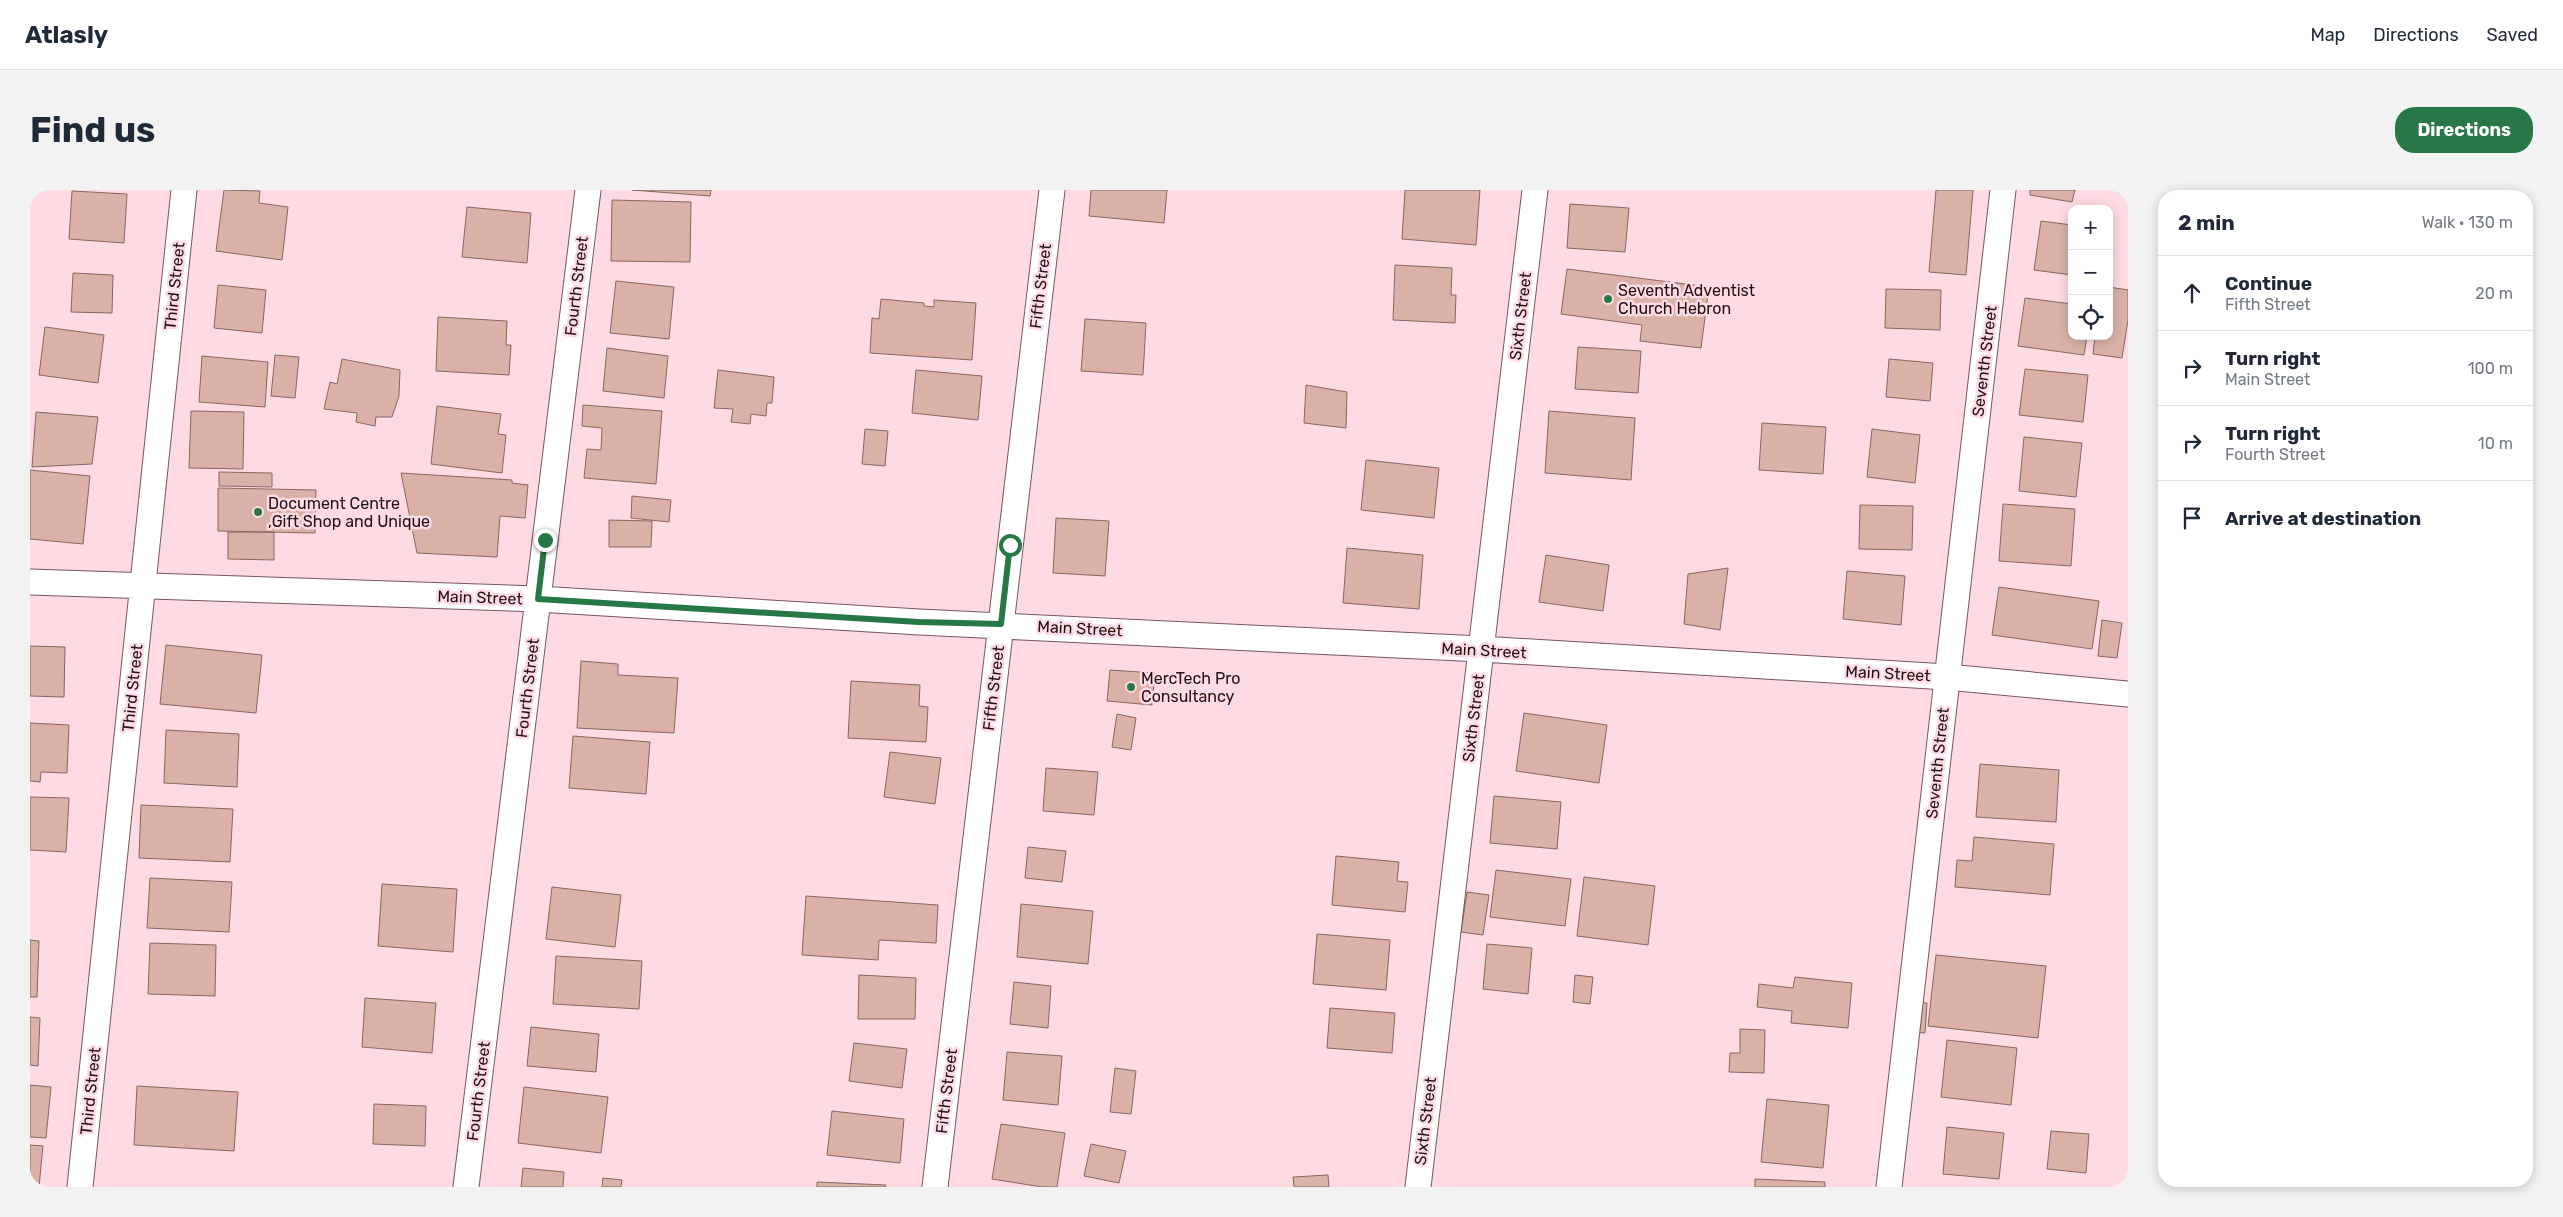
<!DOCTYPE html>
<meta charset="utf-8">
<style>
body{margin:0;font-family:Rubik,sans-serif;background:#f2f2f3;color:#1f2937}
.controls{position:absolute;right:15px;top:15px;display:grid;overflow:hidden;border-radius:10px;box-shadow:0 2px 12px #0003}
.controls button{width:45px;height:45px;display:grid;place-items:center;padding:0;border:0;border-bottom:1px solid #e0e1e3;background:#fff;color:#1f2937;font:25px sans-serif}
.stop{position:absolute;width:15px;height:15px;margin:-11px;border:4px solid #277747;border-radius:50%;background:#fff}
.stop.end{background:#277747;border-color:#fff;box-shadow:0 1px 5px #0008}
.list{margin:0;padding:0;list-style:none}
h2{display:flex;justify-content:space-between;align-items:center;height:65px;margin:0;padding:0 20px;font-size:21px}
h2 small{font-size:16px;font-weight:400;color:#747a83}
.list li{display:grid;grid-template-columns:32px 1fr auto;gap:15px;align-items:center;box-sizing:border-box;height:75px;padding:0 20px;border-top:1px solid #e0e1e3}
.list b{display:block;font-size:19px;white-space:nowrap}
.list p{margin:0;font-size:16px;white-space:nowrap;color:#747a83}
.list em{font-size:16px;font-style:normal;color:#747a83}
.icon{flex:none;width:28px;height:28px;fill:none;stroke:currentColor;stroke-width:2;stroke-linecap:round;stroke-linejoin:round}
.map{position:relative;flex:none;width:2098px;height:997px;overflow:hidden;border-radius:20px}
header{display:flex;align-items:center;gap:30px;box-sizing:border-box;height:70px;padding:0 25px;background:#fff;border-bottom:1px solid #e0e1e3}
header strong{font-size:24px}
nav{display:flex;gap:28px;margin-inline-start:auto;font-size:18px}
.intro{display:flex;align-items:center;justify-content:space-between;box-sizing:border-box;height:120px;padding:0 30px}
h1{margin:0;font-size:35px}
.button{padding:12px 22px;border-radius:20px;background:#277747;color:#fff;font-size:18px;font-weight:700}
main{display:flex;gap:30px;padding:0 30px}
aside{flex:1;background:#fff;border-radius:20px;box-shadow:0 2px 12px #0003}
.map>svg:first-child{display:block}
.building{fill:#d9b1a7;stroke:#8a665d}
.lines{fill:none;stroke-linecap:round;stroke-linejoin:round}
.minor-casing{stroke:#79555d;stroke-width:27}
.minor{stroke:#fff;stroke-width:25}
.route{stroke:#277747;stroke-width:6}
.poi-dot{fill:#277747;stroke:#fedbe2;stroke-width:2}
.labels{text-anchor:middle;stroke-width:5;stroke-linejoin:round;paint-order:stroke}
.street-label{font-size:16px;fill:#201215;stroke:#fedbe2}
.poi-label{font-size:16px;fill:#201215;stroke:#fedbe2;text-anchor:start}
</style>
<header>
<strong>Atlasly</strong>
<nav><a>Map</a><a>Directions</a><a>Saved</a></nav>
</header>
<div class="intro"><h1>Find us</h1><a class="button">Directions</a></div>
<main>
<div class="map">
<svg width="2098" height="997" viewBox="0 0 2098 997">
<rect width="100%" height="100%" fill="#fedbe2"/>
<path class="building" d="M194 0 230 1 229 13 258 17 252 70 186 61Z
M602 0H681L680 6Z
M1061 0H1137L1134 33 1059 26Z
M1375 0H1450L1446 55 1372 49Z
M1906 0H1943L1936 85 1899 82Z
M2000 0H2045L2042 12 2000 5Z
M42 1 97 4 94 53 39 49Z
M582 10 661 12 660 72 581 71Z
M1540 14 1599 18 1595 62 1537 58Z
M437 17 501 23 497 73 432 67Z
M2011 31 2042 35V85L2004 80Z
M1365 75 1422 78 1421 105H1426L1425 133 1363 130Z
M1537 79 1679 97 1671 158 1610 151 1612 135 1531 124Z
M43 83 83 85 82 123 41 122Z
M586 91 644 97 639 149 580 143Z
M188 95 236 100 232 143 184 138Z
M2079 97 2098 100V130L2092 168 2063 164 2065 146H2079Z
M1856 99 1911 100 1910 140 1855 138Z
M1995 108 2042 114V146H2057L2054 165 1988 156Z
M851 109 894 113V116L904 117V110L946 113 942 170 840 163 842 128 849 129Z
M408 127 477 131 476 155H481L479 185 406 181Z
M1055 129 1116 133 1113 185 1051 181Z
M15 137 74 145 68 193 9 185Z
M1548 157 1611 161 1608 203 1545 199Z
M577 158 638 166 634 208 573 201Z
M245 165 269 167 265 208 241 206Z
M172 166 238 172 235 217 169 212Z
M312 169 370 180 369 206 362 227H346L345 236 326 232 327 223 294 219 300 192 307 194Z
M1859 169 1903 173 1900 211 1856 207Z
M1995 179 2058 185 2053 232 1989 225Z
M688 180 744 187 742 213H737L736 226 721 224 720 234 701 232 703 219 684 218Z
M886 180 952 186 948 230 882 223Z
M1276 195 1317 202 1316 238 1274 233Z
M553 215 632 221 626 294 554 288 557 259 571 260 572 238 552 236Z
M407 216 471 224 468 244 476 245 472 283 401 274Z
M161 221 214 222 213 279 159 278Z
M1519 221 1605 228 1601 290 1515 283Z
M6 222 68 227 62 274 2 277Z
M1732 233 1796 237 1793 284 1729 280Z
M835 239 858 241 855 276 832 274Z
M1842 239 1890 245 1885 293 1837 287Z
M1994 247 2052 253 2046 307 1989 301Z
M1336 270 1409 278 1404 328 1331 320Z
M0 280 60 286 53 354 0 349Z
M189 282 242 283V297L189 296Z
M371 283 482 290V293L498 295 495 328 470 326 467 367 387 363Z
M188 298 286 300 285 343 188 341Z
M602 306 641 310 639 332 601 328Z
M1973 314 2045 319 2041 376 1969 371Z
M1830 315 1883 316 1882 360 1829 359Z
M1026 328 1079 331 1075 386 1023 383Z
M579 330 622 331 621 357H579Z
M198 342H244V370L198 369Z
M1317 358 1393 365 1389 419 1313 413Z
M1516 365 1579 375 1573 421 1509 412Z
M1698 378 1690 440 1654 434 1658 384Z
M1817 381 1875 386 1871 435 1813 429Z
M1969 397 2069 411 2062 459 1962 445Z
M2072 430 2092 433 2087 468 2068 466Z
M136 455 232 465 226 523 130 514Z
M0 456 35 457 34 507 0 506Z
M551 471 588 474V485L648 488 644 543 547 538Z
M1080 480 1125 483 1122 515 1077 511Z
M821 491 890 495 889 516 898 517 896 552 818 548Z
M1494 523 1577 535 1569 593 1486 581Z
M1087 524 1106 528 1101 560 1082 557Z
M0 533 39 535 37 583 11 582 10 592 0 591Z
M136 540 209 544 207 597 134 593Z
M543 546 620 552 616 604 539 598Z
M860 562 911 568 905 614 854 607Z
M1950 574 2029 580 2026 632 1946 627Z
M1016 578 1068 582 1064 625 1013 621Z
M1464 606 1531 612 1527 659 1460 653Z
M0 607 39 608 36 662 0 660Z
M111 615 203 619 200 672 109 668Z
M1944 647 2024 654 2020 705 1925 697 1927 670 1942 671Z
M998 657 1036 661 1032 692 995 688Z
M1306 666 1369 672 1367 691 1378 692 1375 722 1302 715Z
M1466 680 1541 689 1535 736 1460 727Z
M1554 687 1625 696 1618 755 1547 746Z
M120 688 202 692 199 742 117 738Z
M352 694 427 699 423 762 348 756Z
M522 697 591 705 585 757 516 749Z
M1437 702 1459 705 1453 745 1431 742Z
M776 706 908 715 906 753 849 750 848 770 772 765Z
M991 714 1063 721 1058 774 987 767Z
M1287 744 1360 750 1356 800 1283 794Z
M0 750 9 751 7 807H0Z
M120 753 186 755 185 806 118 804Z
M1457 754 1502 758 1498 804 1453 799Z
M1906 765 2016 776 2008 848 1898 836Z
M526 766 612 771 609 819 523 814Z
M829 785 886 788 885 829H828Z
M1545 785 1563 787 1560 814 1543 812Z
M1765 787 1822 793 1818 838 1761 833 1762 821 1727 817 1729 794 1763 798Z
M984 792 1021 796 1018 838 980 834Z
M335 808 406 813 402 863 332 857Z
M1884 812 1897 813 1895 843 1882 842Z
M1300 818 1365 823 1362 863 1297 858Z
M0 827 10 828 8 876 0 875Z
M501 837 569 844 566 882 497 876Z
M1710 839 1735 840 1734 883 1699 882 1700 863H1710Z
M1917 850 1987 858 1981 915 1911 907Z
M824 853 877 859 872 898 819 891Z
M977 862 1032 866 1028 915 973 910Z
M1085 878 1106 881 1101 924 1080 922Z
M0 895 21 897 16 948 0 947Z
M107 896 208 902 204 961 104 955Z
M494 897 578 907 571 963 488 953Z
M1737 909 1799 915 1793 978 1731 972Z
M344 914 396 916 395 956 343 954Z
M802 921 874 929 870 973 797 965Z
M971 934 1035 943 1027 997H1012L962 989Z
M1917 937 1974 943 1969 989 1913 984Z
M2021 941 2059 944 2056 983 2017 979Z
M1061 954 1096 961 1089 993 1054 986Z
M0 955 13 956 9 997H0Z
M493 978 534 982 533 997H491Z
M1298 985 1299 997H1264L1263 987Z
M573 988 592 990 591 997H572Z
M1725 989 1795 992V997H1725Z
M787 992 856 995 855 997H787Z"/>
<g class="lines">
<g class="minor-casing">
<path id="minor" d="M0 392 508 409 889 432 1451 459 1917 487 2098 504
M50 997 154 0
M436 997 558 0
M905 997 1022 0
M1388 997 1505 0
M1859 997 1973 0"/>
</g>
<use href="#minor" class="minor"/>
</g>
<g class="lines">
<path class="route" d="M515 350 508 409 889 432 971 434 980 355"/>
</g>
<g class="poi-dot">
<circle cx="1578" cy="109" r="5"/>
<circle cx="228" cy="322" r="5"/>
<circle cx="1101" cy="497" r="5"/>
</g>
<g class="labels">
<g class="street-label">
<text transform="translate(144 96) rotate(-84)" y="6">Third Street</text>
<text transform="translate(546 96) rotate(-83)" y="6">Fourth Street</text>
<text transform="translate(1010 96) rotate(-83)" y="6">Fifth Street</text>
<text transform="translate(1490 126) rotate(-83)" y="6">Sixth Street</text>
<text transform="translate(1954 171) rotate(-83)" y="6">Seventh Street</text>
<text transform="translate(450 407) rotate(2)" y="6">Main Street</text>
<text transform="translate(1050 438) rotate(3)" y="6">Main Street</text>
<text transform="translate(1454 460) rotate(3)" y="6">Main Street</text>
<text transform="translate(1858 483) rotate(3)" y="6">Main Street</text>
<text transform="translate(102 498) rotate(-84)" y="6">Third Street</text>
<text transform="translate(497 498) rotate(-83)" y="6">Fourth Street</text>
<text transform="translate(963 498) rotate(-83)" y="6">Fifth Street</text>
<text transform="translate(1443 528) rotate(-83)" y="6">Sixth Street</text>
<text transform="translate(1907 573) rotate(-84)" y="6">Seventh Street</text>
<text transform="translate(60 901) rotate(-84)" y="6">Third Street</text>
<text transform="translate(448 901) rotate(-83)" y="6">Fourth Street</text>
<text transform="translate(916 901) rotate(-83)" y="6">Fifth Street</text>
<text transform="translate(1395 931) rotate(-83)" y="6">Sixth Street</text>
</g>
<g class="poi-label">
<text x="1588" y="106">Seventh Adventist<tspan x="1588" dy="18">Church Hebron</tspan></text>
<text x="238" y="319">Document Centre<tspan x="238" dy="18">,Gift Shop and Unique</tspan></text>
<text x="1111" y="494">MercTech Pro<tspan x="1111" dy="18">Consultancy</tspan></text>
</g>
</g>
</svg>
<div class="controls">
<button>+</button>
<button>−</button>
<button><svg class="icon" aria-label="locate" viewBox="0 0 24 24"><circle cx="12" cy="12" r="6"/><path d="M12 2v4M12 18v4M2 12h4M18 12h4"/></svg></button>
</div>
<div class="stop" style="left:980px;top:355px"></div>
<div class="stop end" style="left:515px;top:350px"></div>
</div>
<aside>
<h2>2 min<small>Walk · 130 m</small></h2>
<ul class="list">
<li><svg class="icon" aria-label="ahead" viewBox="0 0 24 24"><path d="M12 20V5M6 11l6-6 6 6"/></svg><div><b>Continue</b><p>Fifth Street</p></div><em>20 m</em></li>
<li><svg class="icon" aria-label="right" viewBox="0 0 24 24"><path d="M7 20v-9h11M14 6l5 5-5 5"/></svg><div><b>Turn right</b><p>Main Street</p></div><em>100 m</em></li>
<li><svg class="icon" aria-label="right" viewBox="0 0 24 24"><path d="M7 20v-9h11M14 6l5 5-5 5"/></svg><div><b>Turn right</b><p>Fourth Street</p></div><em>10 m</em></li>
<li><svg class="icon" aria-label="arrive" viewBox="0 0 24 24"><path d="M6 21V4h12l-3 4 3 4H6"/></svg><div><b>Arrive at destination</b></div></li>
</ul>
</aside>
</main>
